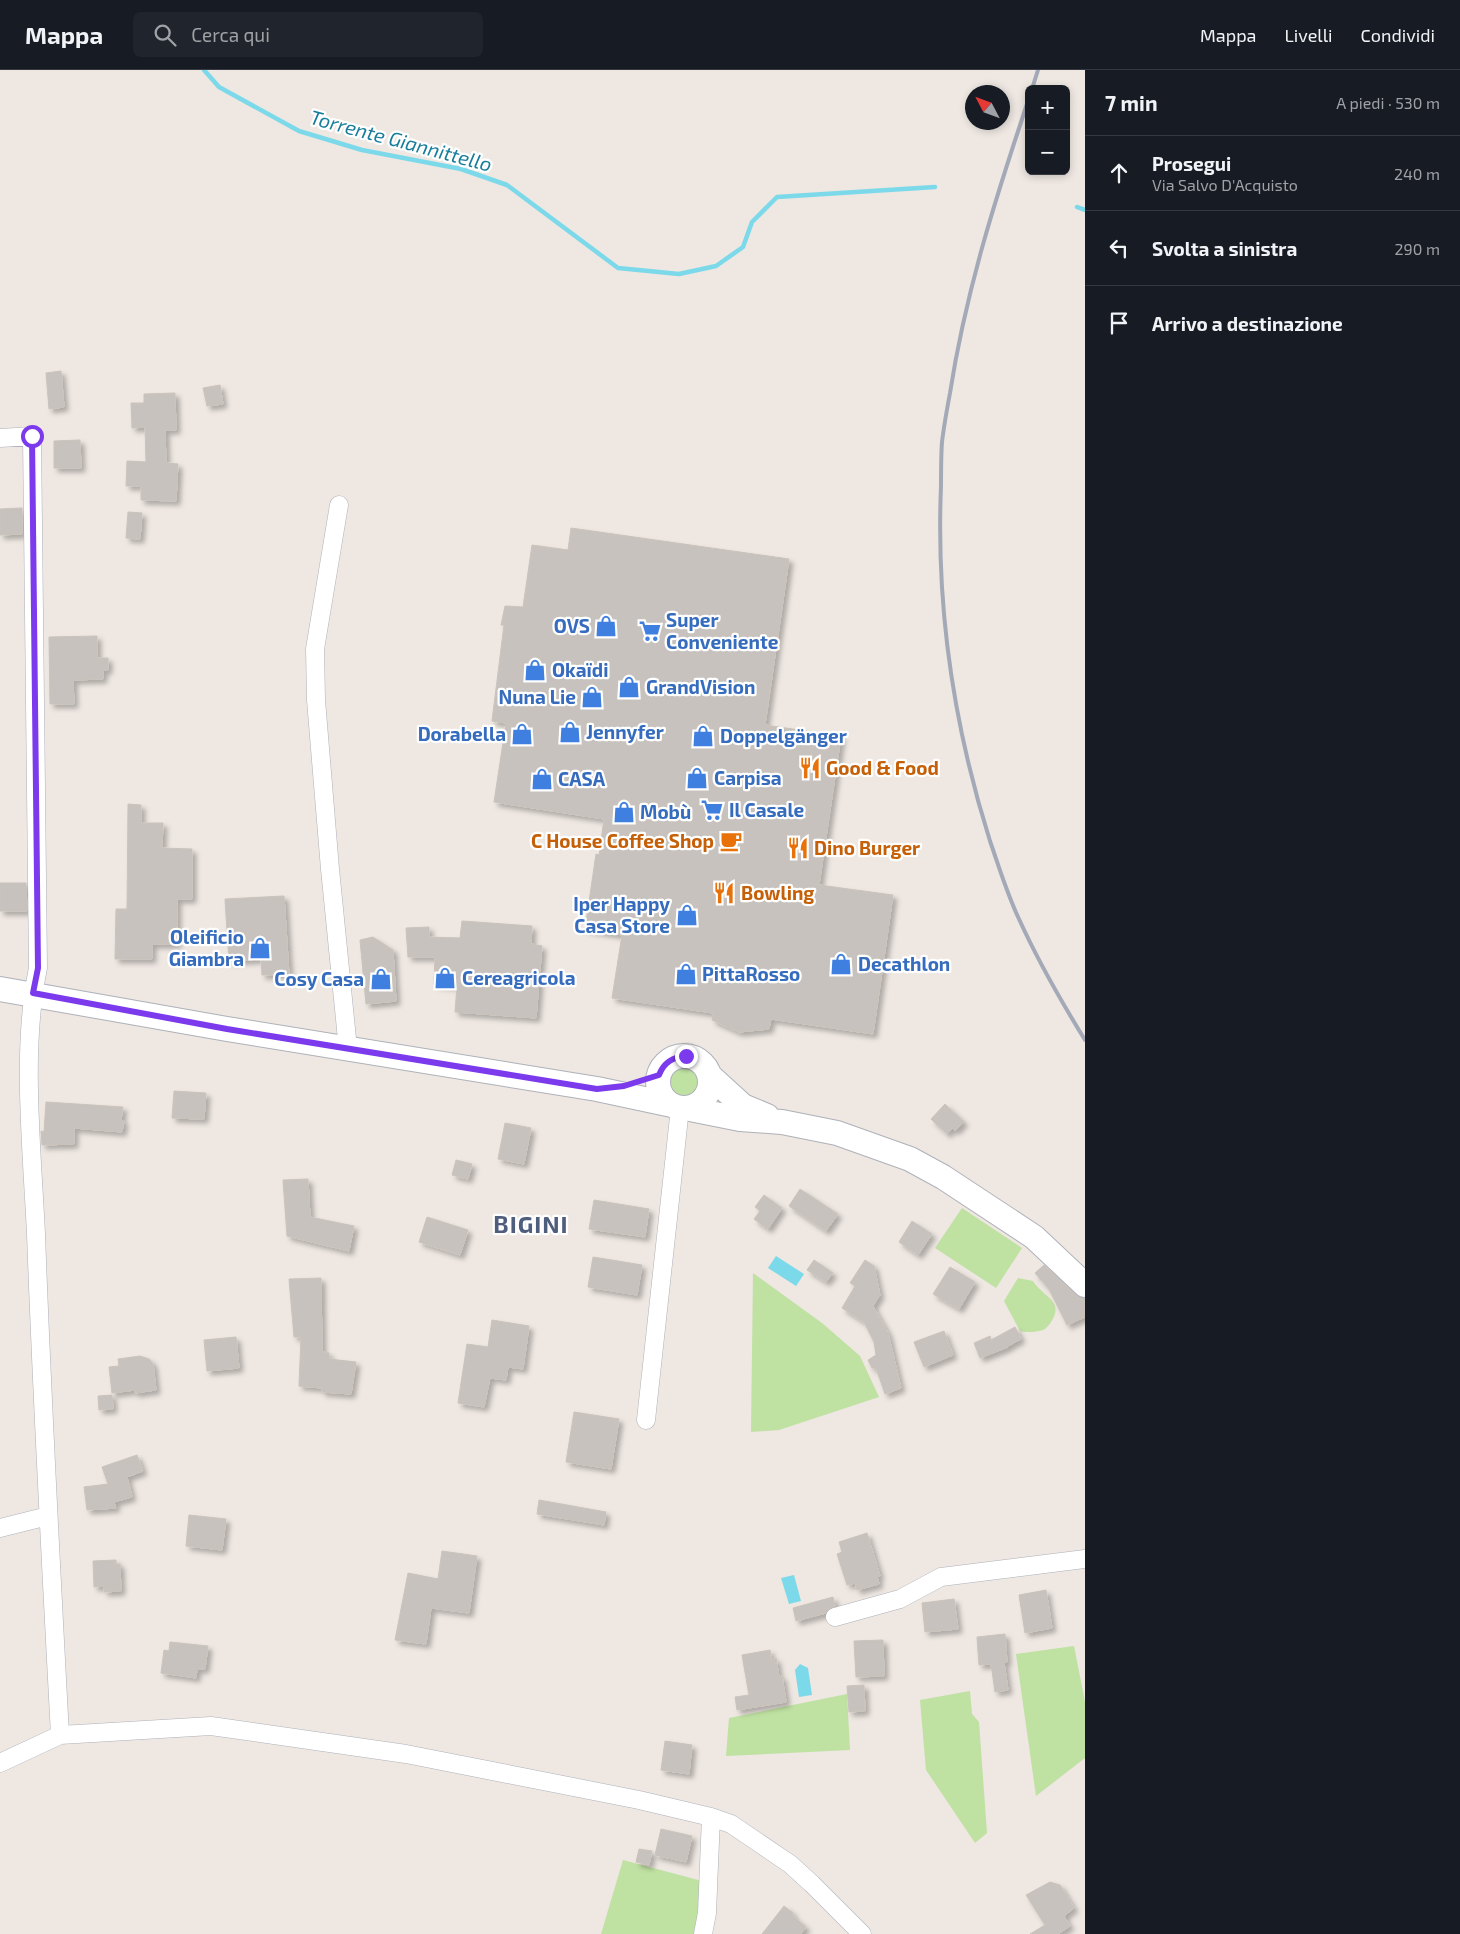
<!DOCTYPE html>
<html lang="it">
<meta charset="utf-8">
<style>
body{margin:0;font-family:"Exo 2",sans-serif;background:#20242c;color:#f1f3f6}
.controls{position:absolute;right:15px;top:15px;display:grid;overflow:hidden;border-radius:8px;box-shadow:0 2px 8px #0003}
.controls button{width:45px;height:45px;display:grid;place-items:center;padding:0;border:0;border-bottom:1px solid #363941;background:#171b24;color:#f1f3f6;font:25px sans-serif}
.compass{position:absolute;left:965px;top:15px;width:45px;height:45px;border-radius:50%;background:#171b24;box-shadow:0 2px 8px #0003;rotate:311deg}
.stop{position:absolute;width:15px;height:15px;margin:-11px;border:4px solid #7c3aed;border-radius:50%;background:#fff}
.stop.end{background:#7c3aed;border-color:#fff;box-shadow:0 1px 5px #0008}
.list{margin:0;padding:0;list-style:none}
h2{display:flex;justify-content:space-between;align-items:center;height:65px;margin:0;padding:0 20px;font-size:21px}
h2 small{font-size:16px;font-weight:400;color:#9ea1a6}
.list li{display:grid;grid-template-columns:32px 1fr auto;gap:15px;align-items:center;box-sizing:border-box;height:75px;padding:0 20px;border-top:1px solid #363941}
.list b{display:block;font-size:19px;white-space:nowrap}
.list p{margin:0;font-size:16px;white-space:nowrap;color:#9ea1a6}
.list em{font-size:16px;font-style:normal;color:#9ea1a6}
.icon{flex:none;width:28px;height:28px;fill:none;stroke:currentColor;stroke-width:2;stroke-linecap:round;stroke-linejoin:round}
.map{position:relative;flex:none;width:1085px;height:1864px;overflow:hidden}
header{display:flex;align-items:center;gap:30px;box-sizing:border-box;height:70px;padding:0 25px;background:#171b24;border-bottom:1px solid #363941}
header strong{font-size:24px}
nav{display:flex;gap:28px;margin-inline-start:auto;font-size:18px}
.search{width:350px;height:45px;background:#20242c;display:flex;align-items:center;gap:12px;box-sizing:border-box;padding:0 18px;border-radius:8px;color:#9ea1a6;font-size:19px}
main{display:flex}
aside{flex:1;background:#171b24}
.map>svg:first-child{display:block}
.green{fill:#bfe1a2}
.water{fill:#7cd9e9}
.lines{fill:none;stroke-linecap:round;stroke-linejoin:round}
.stream{stroke:#7cd9e9;stroke-width:4.5}
.building{fill:#c7c2bd;stroke:#cac3bb;filter:url(#shadow)}
.street-casing{stroke:#aeb1b9;stroke-width:19}
.secondary-casing{stroke:#aeb1b9;stroke-width:26}
.street{stroke:#fff;stroke-width:18}
.secondary{stroke:#fff;stroke-width:24}
.rail{stroke:#a4a9b7;stroke-width:4}
.route{stroke:#7c3aed;stroke-width:6}
.labels{text-anchor:middle;stroke-width:4.5;stroke-linejoin:round;paint-order:stroke}
.shop-label{font-size:19px;font-weight:bold;fill:#366cbe;stroke:#fff;text-anchor:start}
.food-label{font-size:19px;font-weight:bold;fill:#c56008;stroke:#fff;text-anchor:start}
.water-label{font-size:20px;font-style:italic;fill:#167d9a;stroke:#fff}
.district-label{font-size:24px;font-weight:bold;letter-spacing:1px;fill:#505e7d;stroke:#fff}
</style>
<header>
<strong>Mappa</strong>
<div class="search"><svg class="icon" aria-label="search" viewBox="0 0 24 24"><circle cx="10" cy="10" r="6"/><path d="M15 15l6 6"/></svg>Cerca qui</div>
<nav><a>Mappa</a><a>Livelli</a><a>Condividi</a></nav>
</header>
<main>
<div class="map">
<svg width="1085" height="1864" viewBox="0 0 1085 1864">
<defs>
<filter id="shadow"><feDropShadow dx="4" dy="4" stdDeviation="2.5" flood-color="#0004"/></filter>
</defs>
<rect width="100%" height="100%" fill="#eee7e2"/>
<path class="green" d="M669 1010a16 16 0 1 1 32 0a16 16 0 1 1-32 0Z
M962 1138 1022 1178 996 1218 935 1178Z
M753 1203 822 1253 860 1286 879 1327 779 1360 751 1362Z
M1018 1208 1033 1211C1043 1227 1065 1231 1051 1252 1049 1255 1046 1259 1043 1260 1037 1262 1025 1263 1020 1261L1004 1231Z
M1074 1576 1085 1632V1688L1036 1726 1016 1584Z
M970 1621 972 1644 979 1652 987 1763 975 1773 926 1700 920 1630Z
M847 1624 850 1680 726 1686 729 1648Z
M623 1790 702 1811 697 1864H601Z"/>
<path class="water" d="M776 1186 804 1204 796 1216 768 1198Z
M794 1505 801 1531 789 1534 781 1508Z
M800 1594 808 1598 812 1625 799 1627 795 1600Z"/>
<g class="lines">
<path class="stream" d="M204 0 219 17 299 61 362 80 461 99 507 115 618 198 679 204 716 196 743 177 752 152 777 127 935 117
M1077 137 1085 140"/>
</g>
<path class="building" d="M61 301 64 337 49 339 46 303Z
M220 315 223 334 207 336 203 318Z
M175 323 176 360H165L166 393 178 394 176 431 141 430V416H126L127 391 146 392 145 357 132 358 131 333H144V324Z
M80 370 81 398H54V371Z
M22 438V464L0 465V439Z
M128 442 142 443 140 469 126 468Z
M571 458 789 489 765 655 841 666 819 815 893 825 873 964 771 949 769 959 739 962 712 950 713 943 612 928 622 865 585 859 596 784 599 785 604 749 494 732 506 653 492 651 504 555H501L505 536 523 537 532 475 568 480Z
M97 566V588H108V600H103V609L73 610 74 634H50L49 567Z
M128 734 141 735V753H163L162 778 192 779V829H177V874H152V889H115L116 839H127Z
M0 813H26L27 841H0Z
M284 826 289 904 262 905 261 889 229 891 225 829Z
M462 851 532 856 531 874 542 876 536 948 455 942 457 916 434 914 435 887H408L406 858 429 857V867L460 868Z
M373 867 393 880 396 931 366 934 360 870Z
M174 1021 206 1023 204 1049 172 1048Z
M46 1032 123 1037 121 1050 124 1051 122 1062 74 1058V1074L42 1075 41 1061 44 1062Z
M945 1034 964 1052 955 1061 952 1058 947 1064 931 1049Z
M505 1053 531 1058 524 1094 498 1089Z
M456 1090 472 1094 468 1109 452 1105Z
M308 1109 310 1147 354 1156 349 1181 287 1166 283 1110Z
M800 1119 838 1144 826 1161 789 1136Z
M764 1125 782 1138 768 1159 754 1149 760 1141 755 1137Z
M594 1130 649 1139 645 1167 589 1159Z
M427 1147 468 1160 460 1185 419 1172Z
M912 1151 932 1164 918 1185 899 1172Z
M593 1187 642 1195 637 1225 588 1217Z
M814 1190 833 1203 826 1212 807 1200Z
M865 1190 874 1196 880 1225 873 1236 888 1263 901 1318 885 1324 876 1298H872L868 1290 876 1285 874 1272 864 1252 842 1238 855 1216 850 1213Z
M1044 1195 1076 1225 1085 1228V1247L1067 1255 1049 1219 1035 1203Z
M950 1197 975 1212 959 1239 933 1224Z
M321 1208 322 1282 329 1283V1289L356 1292 351 1324 322 1322V1318L299 1316 301 1267H294L289 1209Z
M492 1250 529 1256 523 1299 508 1297 506 1310 490 1308 484 1337 458 1333 467 1274 488 1277Z
M1015 1257 1021 1269 1008 1276V1277L980 1288 974 1273 990 1266 991 1270Z
M944 1261 953 1285 924 1297 914 1272Z
M236 1267 239 1298 207 1301 204 1270Z
M140 1286 149 1289 153 1294 156 1320 135 1323V1320L112 1323 109 1297 119 1296 118 1289Z
M112 1325 113 1339 99 1340 98 1326Z
M574 1342 619 1349 611 1399 566 1392Z
M137 1385 143 1401 127 1407 132 1427 114 1432 116 1438 87 1440 84 1417 108 1414 102 1397Z
M539 1430 606 1442 604 1455 537 1444Z
M189 1445 226 1449 222 1480 186 1476Z
M867 1463 880 1506H877L879 1514 857 1520 855 1513 847 1515 837 1484 842 1482 839 1472Z
M442 1481 477 1486 469 1543 431 1538 426 1574 395 1570 408 1503 438 1509Z
M116 1490V1494H120L121 1521 104 1522V1516L94 1517 93 1491Z
M1046 1520 1052 1558 1025 1563 1019 1525Z
M833 1527 835 1536 828 1539 826 1543 796 1551 793 1538Z
M954 1529 958 1559 925 1562 922 1533Z
M1005 1564 1007 1592H1004L1008 1620 995 1622 991 1594 979 1595 977 1567Z
M883 1570 884 1606 856 1607 854 1571Z
M170 1572 208 1576 205 1599H197L196 1608 161 1603 164 1580 169 1581Z
M770 1580 771 1589 776 1588 779 1607 782 1606 786 1632 737 1640 735 1627 749 1625 742 1585Z
M864 1615 865 1641 849 1642 847 1616Z
M665 1671 692 1675 689 1704 661 1700Z
M661 1759 692 1766 686 1792 655 1785Z
M639 1779 652 1781 649 1795 636 1792Z
M1050 1812 1060 1815 1074 1838 1064 1846 1070 1856 1058 1864H1030L1045 1855 1026 1825Z
M784 1836 793 1843 792 1845 806 1857 801 1864H762Z"/>
<g class="lines">
<g class="street-casing">
<path id="street" d="M0 368 32 366 38 898C21 979 32 1080 36 1164 42 1331 51 1498 60 1665
M339 435 315 579 316 630 330 799 348 979
M646 1350 680 1038
M0 1458 48 1446
M835 1547 900 1529 941 1507 1085 1489
M0 1693 60 1665 211 1656 406 1684 639 1730 711 1747 731 1754 790 1794 812 1814 862 1864
M703 1864 707 1843 711 1747"/>
</g>
<g class="secondary-casing">
<path id="secondary" d="M0 919 227 959 597 1019 672 1035
M658 1012a26 26 0 1 1 52 0a26 26 0 1 1-52 0Z
M709 1005 743 1036 767 1046
M685 1038 740 1049 782 1052 837 1063 910 1089 943 1107 1034 1167 1085 1215"/>
</g>
<use href="#street" class="street"/>
<use href="#secondary" class="secondary"/>
<path class="rail" d="M1032 19 1038 0
M1029 28C996 127 966 220 950 323 947 339 944 355 942 372 941 386 941 401 941 416 936 535 954 657 990 771 999 797 1007 824 1019 849 1038 891 1061 931 1085 970"/>
</g>
<g class="lines">
<path class="route" d="M32 366 38 898 33 923 227 959 597 1019 624 1016 659 1005C664 992 673 987 686 986"/>
</g>
<defs>
<g id="shop-bare" transform="scale(1.725)"><path d="M-5-2.5h2.3a2.7 3.5 0 0 1 5.4 0H5L5.5 6h-11ZM-1.5-2.5h3a1.5 2.3 0 0 0-3 0Z" fill="#3f7fe0" stroke="#fff" stroke-width="2.5" paint-order="stroke"/></g>
<g id="supermarket-bare" transform="scale(1.725)"><path d="M-6-5.5h2.5l.6 2H6L4.5 2H-2.5L-4.4-4H-6ZM-1.5 3.2a1.3 1.3 0 1 0 .1 0ZM3 3.2a1.3 1.3 0 1 0 .1 0Z" fill="#3f7fe0" stroke="#fff" stroke-width="2.5" paint-order="stroke"/></g>
<g id="restaurant-bare" transform="scale(1.725)"><path d="M-5-6h1v4h1v-4h1v4h1v-4h1v5L-1.5 .5V6h-2V.5L-5-1ZM5-6V6H3V1.5H1.5Q1.5-4 5-6Z" fill="#e8710a" stroke="#fff" stroke-width="2.5" paint-order="stroke"/></g>
<g id="cafe-bare" transform="scale(1.725)"><path d="M-5.5-4.5H6V0H3Q3 3.5 0 3.5H-2.5Q-5.5 3.5-5.5 0ZM3-3.2v2h1.7v-2ZM-6 4.5H4V6H-6Z" fill="#e8710a" stroke="#fff" stroke-width="2.5" paint-order="stroke"/></g>
</defs>
<g fill-rule="evenodd">
<use href="#shop-bare" x="606" y="556"/>
<use href="#supermarket-bare" x="650" y="561"/>
<use href="#shop-bare" x="535" y="600"/>
<use href="#shop-bare" x="629" y="617"/>
<use href="#shop-bare" x="592" y="627"/>
<use href="#shop-bare" x="570" y="662"/>
<use href="#shop-bare" x="522" y="664"/>
<use href="#shop-bare" x="703" y="666"/>
<use href="#restaurant-bare" x="810" y="698"/>
<use href="#shop-bare" x="697" y="708"/>
<use href="#shop-bare" x="542" y="709"/>
<use href="#supermarket-bare" x="712" y="740"/>
<use href="#shop-bare" x="624" y="742"/>
<use href="#cafe-bare" x="731" y="771"/>
<use href="#restaurant-bare" x="798" y="778"/>
<use href="#restaurant-bare" x="724" y="823"/>
<use href="#shop-bare" x="687" y="845"/>
<use href="#shop-bare" x="260" y="878"/>
<use href="#shop-bare" x="841" y="894"/>
<use href="#shop-bare" x="686" y="904"/>
<use href="#shop-bare" x="445" y="908"/>
<use href="#shop-bare" x="381" y="909"/>
</g>
<g class="labels">
<g class="shop-label">
<text x="666" y="557">Super<tspan x="666" dy="22">Conveniente</tspan></text>
<text x="590" y="563" text-anchor="end">OVS</text>
<text x="552" y="607">Okaïdi</text>
<text x="646" y="624">GrandVision</text>
<text x="576" y="634" text-anchor="end">Nuna Lie</text>
<text x="586" y="669">Jennyfer</text>
<text x="506" y="671" text-anchor="end">Dorabella</text>
<text x="720" y="673">Doppelgänger</text>
<text x="714" y="715">Carpisa</text>
<text x="558" y="716">CASA</text>
<text x="729" y="747">Il Casale</text>
<text x="640" y="749">Mobù</text>
<text x="670" y="841" text-anchor="end">Iper Happy<tspan x="670" dy="22">Casa Store</tspan></text>
<text x="244" y="874" text-anchor="end">Oleificio<tspan x="244" dy="22">Giambra</tspan></text>
<text x="858" y="901">Decathlon</text>
<text x="702" y="911">PittaRosso</text>
<text x="462" y="915">Cereagricola</text>
<text x="364" y="916" text-anchor="end">Cosy Casa</text>
</g>
<g class="food-label">
<text x="826" y="705">Good &amp; Food</text>
<text x="714" y="778" text-anchor="end">C House Coffee Shop</text>
<text x="814" y="785">Dino Burger</text>
<text x="741" y="830">Bowling</text>
</g>
<g class="water-label">
<text transform="translate(401 71) rotate(15)" y="7">Torrente Giannittello</text>
</g>
<g class="district-label">
<text x="531" y="1163">BIGINI</text>
</g>
</g>
</svg>
<div class="controls">
<button>+</button>
<button>−</button>
</div>
<svg class="compass" viewBox="-18 -18 36 36"><path d="M0-13l5 13h-10z" fill="#e53935"/><path d="M0 13l5-13h-10z" fill="#9ea1a6"/></svg>
<div class="stop" style="left:32px;top:366px"></div>
<div class="stop end" style="left:686px;top:986px"></div>
</div>
<aside>
<h2>7 min<small>A piedi · 530 m</small></h2>
<ul class="list">
<li><svg class="icon" aria-label="ahead" viewBox="0 0 24 24"><path d="M12 20V5M6 11l6-6 6 6"/></svg><div><b>Prosegui</b><p>Via Salvo D'Acquisto</p></div><em>240 m</em></li>
<li><svg class="icon" aria-label="left" viewBox="0 0 24 24"><path d="M17 20v-9H6M10 6l-5 5 5 5"/></svg><div><b>Svolta a sinistra</b></div><em>290 m</em></li>
<li><svg class="icon" aria-label="arrive" viewBox="0 0 24 24"><path d="M6 21V4h12l-3 4 3 4H6"/></svg><div><b>Arrivo a destinazione</b></div></li>
</ul>
</aside>
</main>
